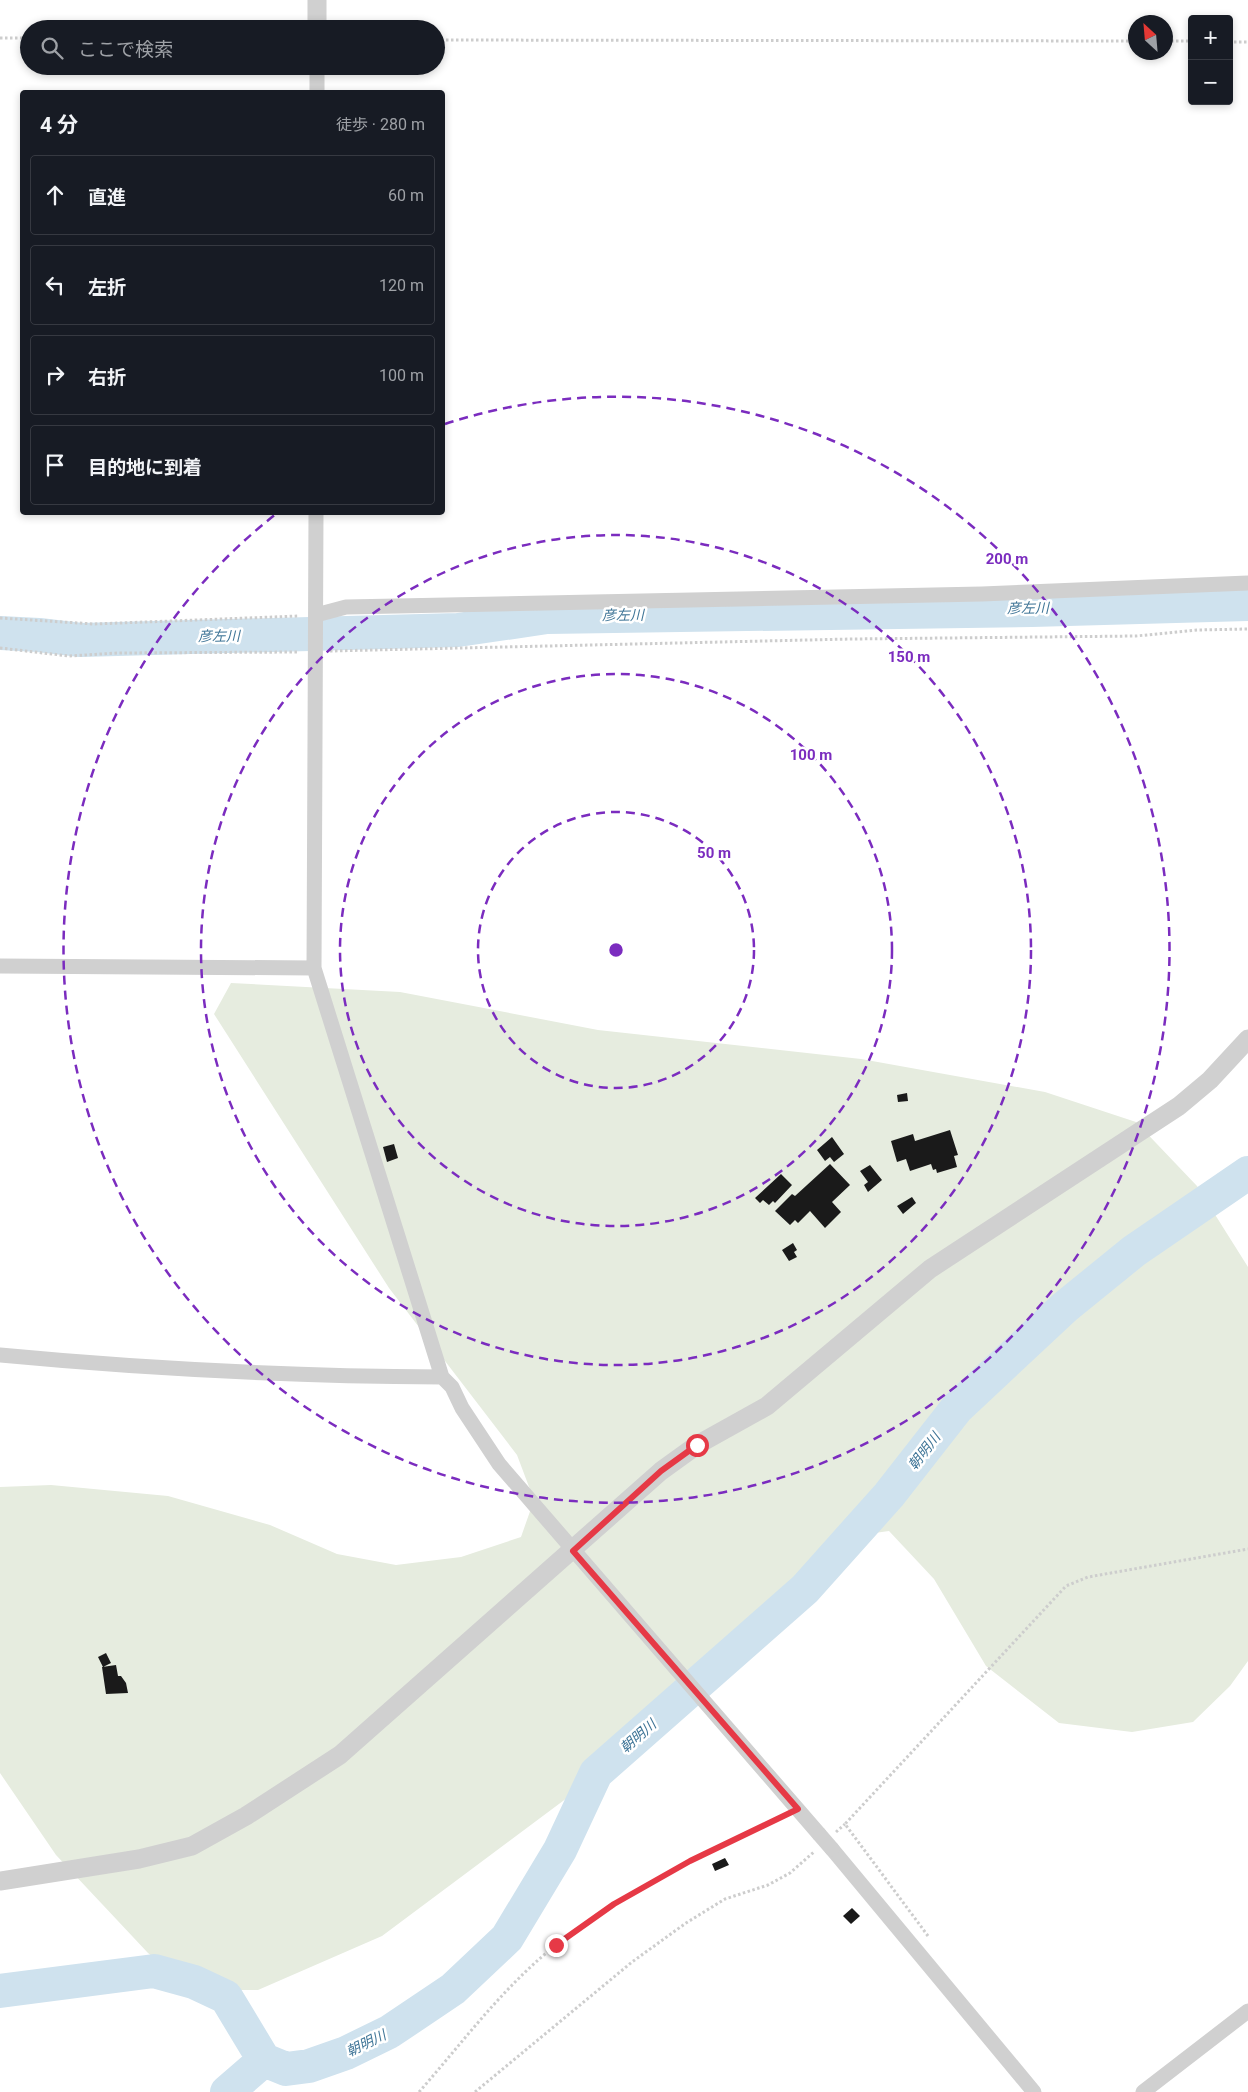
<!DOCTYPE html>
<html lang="ja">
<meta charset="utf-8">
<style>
body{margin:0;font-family:Roboto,"Noto Sans JP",sans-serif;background:#242831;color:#f1f3f6}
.controls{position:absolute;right:15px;top:15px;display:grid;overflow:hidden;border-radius:5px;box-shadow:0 2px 8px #0003}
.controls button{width:45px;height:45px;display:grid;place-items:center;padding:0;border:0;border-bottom:1px solid #363941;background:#171b24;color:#f1f3f6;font:25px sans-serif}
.compass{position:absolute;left:1128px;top:15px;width:45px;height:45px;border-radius:50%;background:#171b24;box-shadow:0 2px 8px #0003;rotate:334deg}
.stop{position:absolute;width:15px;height:15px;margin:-11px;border:4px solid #e63946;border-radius:50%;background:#fff}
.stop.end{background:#e63946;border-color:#fff;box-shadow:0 1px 5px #0008}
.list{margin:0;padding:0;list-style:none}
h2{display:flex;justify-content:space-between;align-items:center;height:65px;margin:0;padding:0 20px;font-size:21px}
h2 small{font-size:16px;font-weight:400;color:#9ea1a6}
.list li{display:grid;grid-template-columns:32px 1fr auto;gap:15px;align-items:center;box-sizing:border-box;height:80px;margin:0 10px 10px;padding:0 10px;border:1px solid #363941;border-radius:5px}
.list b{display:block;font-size:19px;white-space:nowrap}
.list em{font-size:16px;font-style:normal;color:#9ea1a6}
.icon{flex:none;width:28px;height:28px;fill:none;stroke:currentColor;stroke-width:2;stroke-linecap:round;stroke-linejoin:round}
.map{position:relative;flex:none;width:1248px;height:2092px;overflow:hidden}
.search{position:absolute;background:#171b24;box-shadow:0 2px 8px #0003;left:20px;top:20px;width:425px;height:55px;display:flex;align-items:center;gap:12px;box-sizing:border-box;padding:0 18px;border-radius:28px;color:#9ea1a6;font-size:19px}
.panel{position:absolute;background:#171b24;box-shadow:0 2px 8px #0003;left:20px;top:90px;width:425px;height:425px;border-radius:5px}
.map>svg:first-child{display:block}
.green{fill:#e6ecdf}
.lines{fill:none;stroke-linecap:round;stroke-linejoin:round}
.river{stroke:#cfe2ee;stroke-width:34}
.building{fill:#1a1a1a}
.path{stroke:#cdcdcd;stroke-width:3;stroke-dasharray:2.5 2.5;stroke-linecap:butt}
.minor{stroke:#d0d0d0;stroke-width:15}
.tertiary{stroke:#d0d0d0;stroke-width:19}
.minor-bridge{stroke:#d0d0d0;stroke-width:15}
.route{stroke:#e63946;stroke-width:6}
.ring{fill:none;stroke:#7b2cbf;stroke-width:2.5;stroke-dasharray:9 6}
.labels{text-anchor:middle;stroke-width:5;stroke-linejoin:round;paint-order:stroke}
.water-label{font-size:14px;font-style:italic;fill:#3f7597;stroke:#fff}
.centre{fill:#7b2cbf;stroke:#fff;stroke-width:2.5}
.ring-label{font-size:15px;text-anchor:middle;font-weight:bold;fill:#7b2cbf;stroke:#fff;stroke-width:5;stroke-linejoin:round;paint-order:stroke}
</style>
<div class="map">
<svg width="1248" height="2092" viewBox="0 0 1248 2092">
<rect width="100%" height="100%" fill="#fff"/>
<path class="green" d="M231 983 400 992 598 1030 861 1059 1045 1092 1136 1122 1197 1186 1248 1267V1661L1230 1686 1193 1722 1132 1732 1059 1723 986 1666 934 1579 889 1531 853 1536 776 1595 734 1648 575 1792 382 1936 258 1990H192L148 1953 56 1855 0 1773V1487L51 1485 168 1496 270 1525 337 1554 396 1565 461 1557 521 1537 534 1500 517 1455 389 1288 214 1014Z"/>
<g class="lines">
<path class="river" d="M0 633 39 635 81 640 458 630 547 617 1032 610 1248 604
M0 1991 154 1971 194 1982 226 1997 264 2060 286 2069 309 2066 346 2053 389 2032 453 1989 507 1938 560 1850 596 1773 805 1589 889 1495 957 1408 1065 1307 1134 1251 1248 1173
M227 2092 264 2060"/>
</g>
<path class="building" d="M907 1093 908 1101 898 1102 897 1095Z
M950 1130 958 1155 954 1156 957 1167 937 1173 936 1169 933 1170 931 1164 910 1171 906 1159 897 1162 891 1141 913 1134 915 1141Z
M832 1137 844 1154 834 1162 830 1157 825 1161 817 1150Z
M394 1144 398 1158 387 1162 383 1147Z
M830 1164 850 1185 832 1202 841 1212 825 1228 810 1211 798 1223 795 1220 790 1225 775 1211 792 1194 795 1196Z
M870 1165 882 1180 868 1192 864 1185 868 1182 860 1171Z
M781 1174 792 1185 775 1203 773 1201 769 1205 763 1200 760 1203 755 1198Z
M912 1197 916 1203 903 1214 897 1206Z
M793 1243 797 1250 794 1252 797 1257 789 1261 782 1250Z
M106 1653 111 1663 103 1667 98 1657Z
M116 1665 118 1676H121L126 1683 128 1693 106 1694 102 1667Z
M725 1858 729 1865 715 1871 712 1864Z
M852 1908 860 1916 851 1924 843 1916Z"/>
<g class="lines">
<path class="path" d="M0 38H29
M436 40 1136 41
M1166 41H1192
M1229 42H1248
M0 618 94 624 299 616
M0 648 69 656 117 653 299 652
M330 651 851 639 1136 636 1197 630 1248 629
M836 1832 845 1824
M928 1936 845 1824 1066 1586 1088 1577 1248 1549
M419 2092C463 2042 503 1987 556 1945 625 1890 705 1853 784 1815
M475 2092 632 1962 686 1923 725 1899 768 1885 790 1873 815 1851"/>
<path class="minor" d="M317 92V66
M316 512 314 968 442 1377 452 1387 462 1408 499 1464 819 1834
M316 615 346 607 982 594 1248 583
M0 966 314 968
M0 1355C147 1369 294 1376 442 1377
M832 1849 1034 2092
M1143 2092 1248 2011"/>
<path class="tertiary" d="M317 0V29
M0 1881 139 1859 192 1846 246 1816 340 1755 661 1471 697 1445 767 1406 930 1269 1179 1106 1210 1080 1248 1039"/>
<path class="minor-bridge" d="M819 1834 832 1849"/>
</g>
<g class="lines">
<path class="route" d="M556 1945 614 1904 690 1861 798 1809 573 1551 661 1471 697 1445"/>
</g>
<g class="ring">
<circle cx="616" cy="950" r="138"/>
<circle cx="616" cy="950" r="276"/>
<circle cx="616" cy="950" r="415"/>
<path d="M445 424A553 553 0 1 1 276 514"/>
</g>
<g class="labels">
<g class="water-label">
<text transform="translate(1028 608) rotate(-1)" y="5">彦左川</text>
<text transform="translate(623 615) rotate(-1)" y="5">彦左川</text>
<text transform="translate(219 636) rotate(-1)" y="5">彦左川</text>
<text transform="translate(924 1451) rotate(-52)" y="5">朝明川</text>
<text transform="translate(638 1736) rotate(-41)" y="5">朝明川</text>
<text transform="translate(366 2043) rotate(-26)" y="5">朝明川</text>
</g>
</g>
<circle cx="616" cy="950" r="8" class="centre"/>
<g class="ring-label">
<text x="1007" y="564">200 m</text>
<text x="909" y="662">150 m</text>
<text x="811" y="760">100 m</text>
<text x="714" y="858">50 m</text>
</g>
</svg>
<div class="controls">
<button>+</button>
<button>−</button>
</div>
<svg class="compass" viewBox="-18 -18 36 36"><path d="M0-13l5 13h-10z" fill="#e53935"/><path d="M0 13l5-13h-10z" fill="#9ea1a6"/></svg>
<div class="stop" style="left:697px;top:1445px"></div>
<div class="stop end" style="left:556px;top:1945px"></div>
<div class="search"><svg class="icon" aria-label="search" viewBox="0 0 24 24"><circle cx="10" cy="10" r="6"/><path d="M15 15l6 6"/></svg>ここで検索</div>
<section class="panel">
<h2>4 分<small>徒歩 · 280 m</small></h2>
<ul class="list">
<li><svg class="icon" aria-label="ahead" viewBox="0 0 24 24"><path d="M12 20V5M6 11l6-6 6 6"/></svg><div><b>直進</b></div><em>60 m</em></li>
<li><svg class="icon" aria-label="left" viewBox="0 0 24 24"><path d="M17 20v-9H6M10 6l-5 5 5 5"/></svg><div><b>左折</b></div><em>120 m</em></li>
<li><svg class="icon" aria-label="right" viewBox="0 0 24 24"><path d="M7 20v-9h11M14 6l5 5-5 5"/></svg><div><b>右折</b></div><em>100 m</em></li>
<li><svg class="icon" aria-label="arrive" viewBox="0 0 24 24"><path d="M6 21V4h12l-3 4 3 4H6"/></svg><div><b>目的地に到着</b></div></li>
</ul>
</section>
</div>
